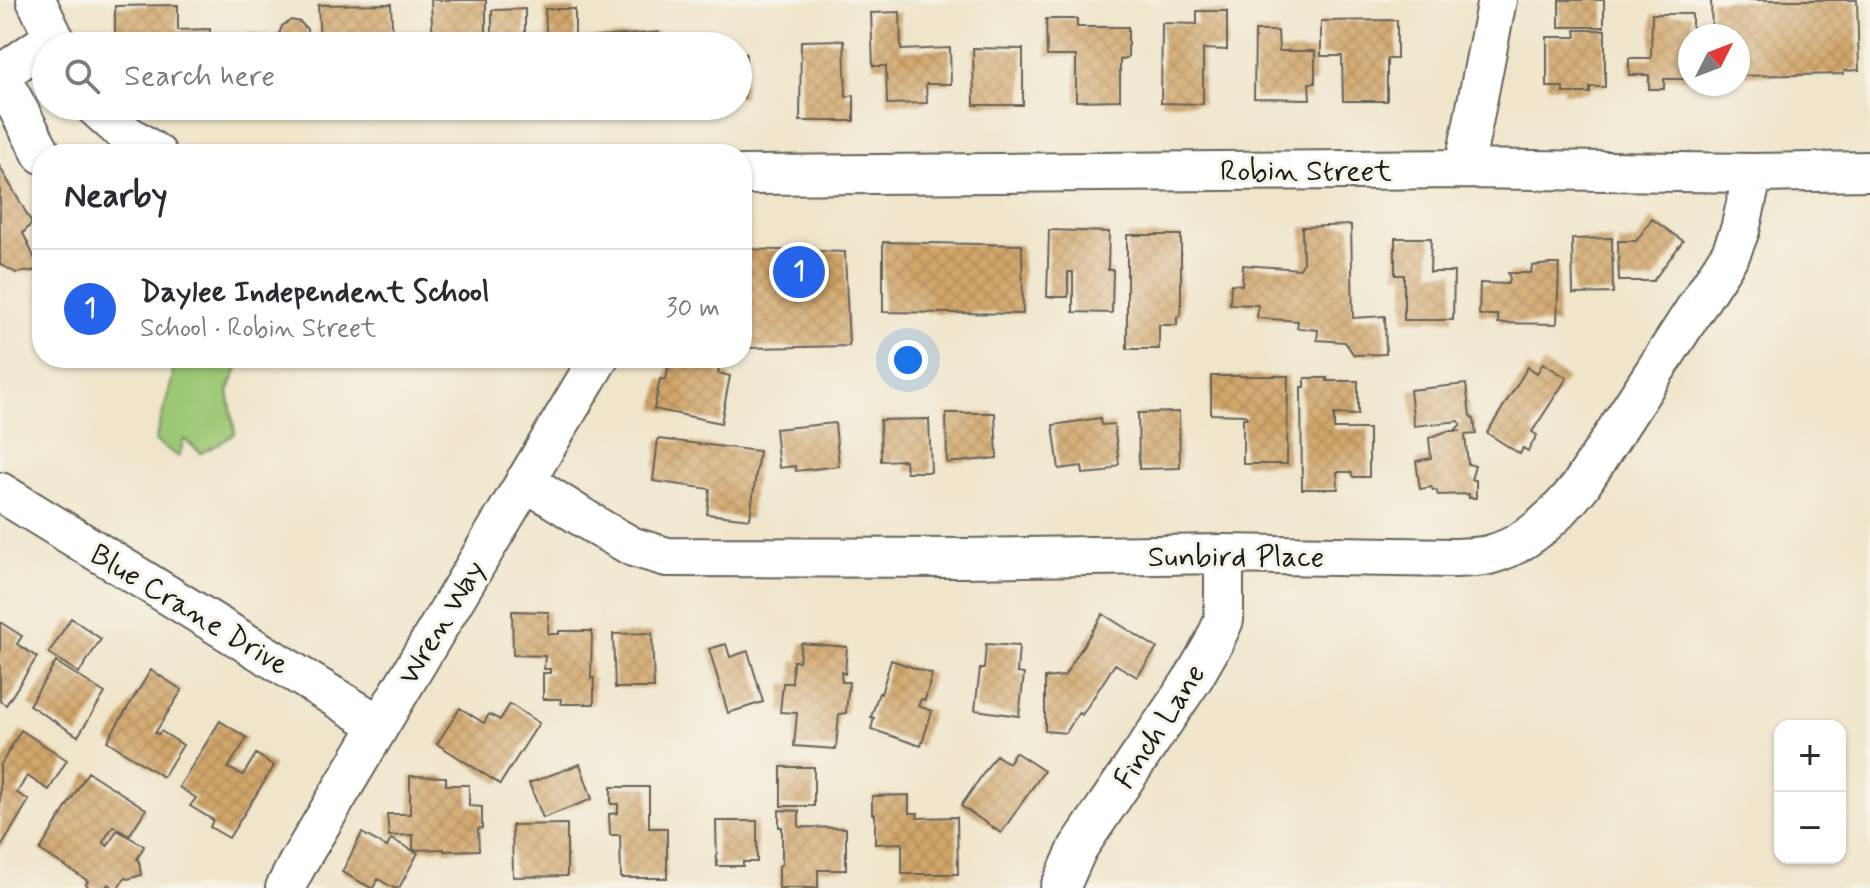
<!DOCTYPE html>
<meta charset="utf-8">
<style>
body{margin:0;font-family:Mynerve,sans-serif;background:#f7f7f7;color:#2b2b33}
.controls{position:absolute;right:24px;bottom:24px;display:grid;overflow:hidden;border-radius:16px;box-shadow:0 2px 6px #0004}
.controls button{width:72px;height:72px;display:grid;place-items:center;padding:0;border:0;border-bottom:2px solid #e1e1e2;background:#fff;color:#2b2b33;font:40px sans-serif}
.compass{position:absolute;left:1678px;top:24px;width:72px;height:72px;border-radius:50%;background:#fff;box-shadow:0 2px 6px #0004;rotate:48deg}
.you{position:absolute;left:908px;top:360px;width:28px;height:28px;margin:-20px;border:6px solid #fff;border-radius:50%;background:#1a73e8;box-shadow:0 0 0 12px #1a73e833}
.badge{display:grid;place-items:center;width:52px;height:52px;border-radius:50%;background:#2563eb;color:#fff;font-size:26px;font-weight:700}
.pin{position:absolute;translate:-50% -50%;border:4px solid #fff;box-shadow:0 2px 8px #0006}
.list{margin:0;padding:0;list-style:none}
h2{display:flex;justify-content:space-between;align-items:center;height:104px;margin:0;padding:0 32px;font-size:34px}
h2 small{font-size:26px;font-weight:400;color:#7c7c81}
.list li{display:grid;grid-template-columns:52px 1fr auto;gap:24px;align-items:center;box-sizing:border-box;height:120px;padding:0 32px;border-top:2px solid #e1e1e2}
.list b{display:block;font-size:30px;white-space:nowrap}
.list p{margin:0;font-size:26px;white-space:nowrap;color:#7c7c81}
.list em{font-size:26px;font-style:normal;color:#7c7c81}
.icon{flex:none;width:44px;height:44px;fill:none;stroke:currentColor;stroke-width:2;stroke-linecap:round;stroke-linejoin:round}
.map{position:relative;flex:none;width:1870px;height:888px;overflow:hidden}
.search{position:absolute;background:#fff;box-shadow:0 2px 6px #0004;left:32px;top:32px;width:720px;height:88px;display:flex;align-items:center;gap:20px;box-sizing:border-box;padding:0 28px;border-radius:44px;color:#7c7c81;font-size:30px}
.panel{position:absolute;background:#fff;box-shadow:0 2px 6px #0004;left:32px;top:144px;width:720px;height:224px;border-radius:32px}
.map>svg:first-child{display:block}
.park{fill:#9cc875;stroke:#5c7248;stroke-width:2}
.building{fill:url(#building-cross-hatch)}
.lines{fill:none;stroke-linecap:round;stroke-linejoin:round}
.minor-casing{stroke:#666259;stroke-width:42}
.minor{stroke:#fff;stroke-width:38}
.labels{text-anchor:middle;stroke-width:6;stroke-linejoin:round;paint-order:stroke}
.street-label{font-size:30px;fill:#1c1c1c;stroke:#f7f3e8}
</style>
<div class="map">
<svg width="1870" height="888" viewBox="0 0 1870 888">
<defs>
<pattern id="building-cross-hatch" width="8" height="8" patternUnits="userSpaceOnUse" patternTransform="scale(2)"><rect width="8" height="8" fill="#d1a66b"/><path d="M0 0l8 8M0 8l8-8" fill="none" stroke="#b38e5c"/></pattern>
</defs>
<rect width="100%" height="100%" fill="#f7f3e8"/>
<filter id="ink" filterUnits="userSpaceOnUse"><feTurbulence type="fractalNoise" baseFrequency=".0125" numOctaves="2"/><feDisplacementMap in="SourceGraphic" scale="16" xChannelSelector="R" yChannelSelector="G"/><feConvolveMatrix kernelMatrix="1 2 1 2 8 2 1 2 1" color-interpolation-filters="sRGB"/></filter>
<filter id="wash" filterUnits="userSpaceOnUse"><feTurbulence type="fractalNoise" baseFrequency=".006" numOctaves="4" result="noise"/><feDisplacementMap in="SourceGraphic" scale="32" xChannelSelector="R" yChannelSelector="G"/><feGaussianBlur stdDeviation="1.8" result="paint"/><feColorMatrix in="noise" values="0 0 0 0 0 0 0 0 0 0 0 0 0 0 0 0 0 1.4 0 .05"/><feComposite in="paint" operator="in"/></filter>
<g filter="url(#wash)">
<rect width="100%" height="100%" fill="#efe5ca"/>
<path class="park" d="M171 358H242L228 391 235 433 221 443 201 453 184 439 179 457 155 441 173 377Z"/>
<g id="blocks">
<path class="building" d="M431 0H486V34L462 35 463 46H433Z
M1559 0H1604V27H1559Z
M1711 0H1857L1859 70 1844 71V74L1738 76V36H1712Z
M391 4 393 46H349V43H320L318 5Z
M178 5V30L210 29V46H115V6Z
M525 9V43H492V10Z
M545 9H575V46H547Z
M1197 11H1227V50L1203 49V104L1161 103 1162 23 1197 24Z
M900 12 901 50 950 48 951 84H926L927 103 887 104 886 66H873L871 13Z
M1652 14H1692V36H1690V79H1664V89H1649V75H1629V58H1651Z
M1046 19H1077V27H1128V57L1120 60V100L1076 101V56H1047Z
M291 20 300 22 307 29 308 46H239L240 36 278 37 282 26Z
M1397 20V59H1387V101H1343L1342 56H1321V21Z
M1575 30H1605V87H1590V93H1563V87H1547V37H1576Z
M1255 31H1278L1279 51H1315V83H1309L1310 99 1254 98Z
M659 32 660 46H587V38Z
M844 40 846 97 854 95V121H800L801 41Z
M973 48 1023 49V105H974Z
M738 53H746L744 98H738Z
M246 106H278L270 112 257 115Z
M347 106H393V111L348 112Z
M414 106H469V113L415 115Z
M0 167 32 223 23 233 40 270 16 273 0 264Z
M1652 219 1683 241 1653 281H1619L1618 241H1636Z
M1351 225 1353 318 1385 316 1386 354 1354 355 1345 342 1317 340 1318 330 1297 328 1298 321 1257 318 1258 305 1230 304 1231 284 1242 285 1243 265 1300 269 1303 263 1302 227Z
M1049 230 1109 232 1108 270H1113L1112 313 1073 312V272H1068V297H1047Z
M1127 235H1181V315L1177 317V325H1159V349H1127Z
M1395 238H1431L1430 272H1454L1453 320H1404V275H1395Z
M1612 238 1613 293 1573 294 1572 239Z
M883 242 1022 245 1023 314 883 312Z
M742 249 845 252 849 346 749 348 742 343Z
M1550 264H1559L1557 324 1498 323V315H1479L1480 283 1508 284 1510 279 1508 273H1531L1532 266Z
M670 358 721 359 718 373 730 376 721 423 654 409 660 379 666 380Z
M1543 363 1567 378 1532 432 1537 435 1528 451 1523 448 1520 454 1487 433 1528 367 1537 373Z
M1211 376H1288L1287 464H1243V418H1247L1245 415 1211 414Z
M1305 378H1327V381H1358V415L1334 414V429H1369V477H1353L1351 472H1337L1338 489H1302L1301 387H1305Z
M1466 384 1470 416 1474 419 1476 434 1465 435 1468 464 1475 466 1471 480H1476V498H1469V494L1438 495 1436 490H1433L1431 487 1420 489 1416 461 1431 458 1429 438 1447 431H1459L1456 429 1461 424 1459 421 1414 426 1410 390Z
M1179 412 1180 468 1139 469 1138 413Z
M946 413H995L997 458 947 463Z
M1100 418 1101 425 1114 424 1119 464 1105 472 1083 474 1082 466 1059 469 1053 425Z
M929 419 931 472H906L905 460 881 461 880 420Z
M835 423 839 466 796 471 795 466 779 468 775 429Z
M658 439 759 451 750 519 707 514 710 489 653 481Z
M512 611 549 612 548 634H559V631H592L591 679 594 678V704H561V699H543V673H550V669H544L545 656 513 655Z
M1103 614 1157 648 1137 677 1115 664 1082 715 1079 712 1066 733 1045 731V678L1064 676Z
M71 618 101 639 79 673 49 653Z
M0 622 22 636 17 644 37 657 6 705 0 701Z
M652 633 654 688H615L613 634Z
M801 643 847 647 845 674 841 672 842 682H849L846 713 839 714 836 749 794 746 797 713 780 712 783 683H792L793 661H799Z
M726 644 730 657 748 651 763 702 728 713 709 649Z
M986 644 1019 646 1017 673 1024 674 1019 716 975 710 980 669H984Z
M891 660 932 674 925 700 921 699 918 706 932 711 921 746 871 729 874 718 871 717 879 693 881 694Z
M56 662 105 693 78 736 29 705Z
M151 670 182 690 155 733 159 734 161 731 183 745 163 777 107 741Z
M510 704 539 723 500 784 437 744 460 708 484 723 489 714 500 720Z
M220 721 247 738 228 768 243 775 256 754 274 766 229 838 210 827 213 820 190 806 196 798 179 787Z
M21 730 67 760 49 790 27 776 17 793 29 800 0 849V766Z
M1015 752 1044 771 1001 833 961 806 996 755 1008 763Z
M580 764 592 799 543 818 529 783Z
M781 767H814V806H781Z
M88 772 146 809 129 836 113 826 103 842 108 846 117 830 144 846 137 859 139 861 141 875 128 879 125 878 118 888H114L108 884 105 888H89L86 884 88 881 40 850Z
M410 776 446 777V785H469V806L482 807V828L478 829 479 850 444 851V849L413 850V835L389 836 387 814H410Z
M611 787H649V828H667V878H621L620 835H610L609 814 618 813V804H611Z
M909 795V813H918L917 818 957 817 958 874H902V843L875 844V814H872V796Z
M779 810 799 811V827L846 828V870H818V888H779V866L782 864V827H779Z
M716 821H757V862H743V866H717Z
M567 824V876L513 877 512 825Z
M362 833 387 847 391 839 418 853 399 888H394L378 879 373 888H371L342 872Z"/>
</g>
</g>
<g filter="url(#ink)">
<use href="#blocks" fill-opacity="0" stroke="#666259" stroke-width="2"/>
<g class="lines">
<g class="minor-casing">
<path id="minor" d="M36 0 58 46
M94 106 123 132 157 154
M42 154 7 88 5 76 11 67 54 37
M1464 169 1497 0
M742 175 1464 169 1753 173 1870 171
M525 481 601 529 633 547 667 557 964 558 1224 554 1454 558C1466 557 1480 558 1492 554 1528 544 1559 513 1581 485L1731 253 1740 230 1753 173
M0 492 380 725
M285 888 299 861 380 725 599 358
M1060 888 1078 848 1194 677 1213 644 1224 620V554"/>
</g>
<use href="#minor" class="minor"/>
</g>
</g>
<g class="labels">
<g class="street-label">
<text x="1306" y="180">Robin Street</text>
<text x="1236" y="566">Sunbird Place</text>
<text transform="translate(190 609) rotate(31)" y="10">Blue Crane Drive</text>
<text transform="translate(441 622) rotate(-59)" y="10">Wren Way</text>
<text transform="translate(1159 726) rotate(-57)" y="10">Finch Lane</text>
</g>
</g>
</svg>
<div class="controls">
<button>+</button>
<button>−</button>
</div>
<svg class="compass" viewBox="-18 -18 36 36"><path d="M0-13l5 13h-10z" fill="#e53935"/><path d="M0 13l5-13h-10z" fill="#7c7c81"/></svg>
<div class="you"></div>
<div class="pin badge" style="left:799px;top:272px">1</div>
<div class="search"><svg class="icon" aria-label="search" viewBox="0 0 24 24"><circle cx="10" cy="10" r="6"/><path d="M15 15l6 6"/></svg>Search here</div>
<section class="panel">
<h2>Nearby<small></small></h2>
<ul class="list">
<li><span class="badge">1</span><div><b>Daylee Independent School</b><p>School · Robin Street</p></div><em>30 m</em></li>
</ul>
</section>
</div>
